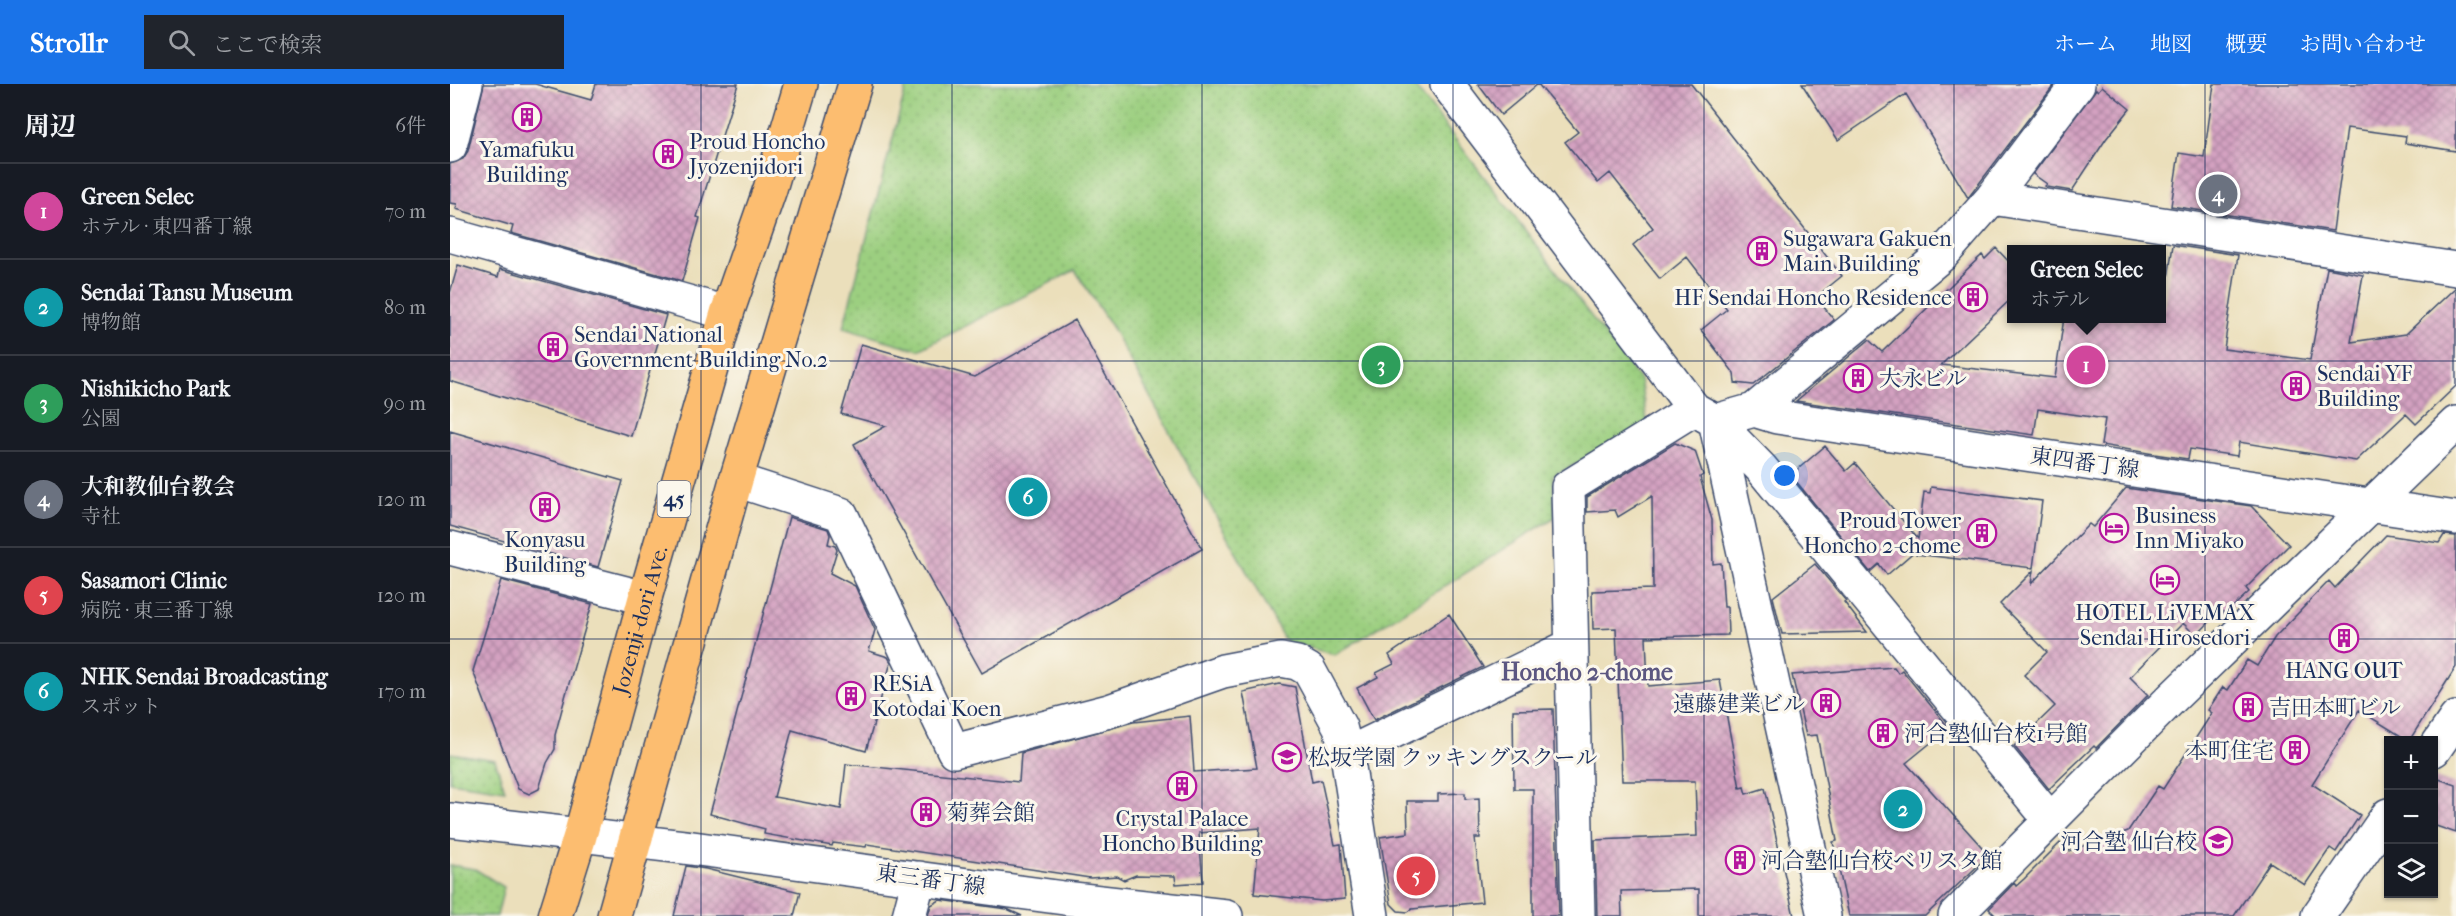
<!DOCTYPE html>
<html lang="ja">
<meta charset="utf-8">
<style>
body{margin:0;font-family:"IM FELL French Canon","Noto Serif JP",serif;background:#20242c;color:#f1f3f6}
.controls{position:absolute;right:18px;bottom:18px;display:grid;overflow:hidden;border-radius:0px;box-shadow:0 2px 4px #0004}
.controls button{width:54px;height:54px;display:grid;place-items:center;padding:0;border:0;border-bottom:2px solid #363941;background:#171b24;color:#f1f3f6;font:30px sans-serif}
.you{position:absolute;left:1335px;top:392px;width:21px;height:21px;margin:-15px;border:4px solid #fff;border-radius:50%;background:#1a73e8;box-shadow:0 0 0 9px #1a73e833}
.badge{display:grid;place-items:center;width:39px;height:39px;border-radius:50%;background:#1a73e8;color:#fff;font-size:20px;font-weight:700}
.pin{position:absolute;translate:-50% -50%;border:3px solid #fff;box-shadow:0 2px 6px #0006}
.popup{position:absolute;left:1557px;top:161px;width:159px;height:78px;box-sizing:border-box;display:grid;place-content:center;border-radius:0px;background:#171b24;filter:drop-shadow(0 2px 4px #0005);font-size:20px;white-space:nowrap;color:#9ea1a6}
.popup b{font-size:22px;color:#f1f3f6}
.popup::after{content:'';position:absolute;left:50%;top:100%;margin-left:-12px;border:12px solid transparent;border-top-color:#171b24}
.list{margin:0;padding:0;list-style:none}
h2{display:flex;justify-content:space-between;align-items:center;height:78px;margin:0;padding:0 24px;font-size:26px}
h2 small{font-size:20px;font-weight:400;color:#9ea1a6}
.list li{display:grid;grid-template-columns:39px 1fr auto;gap:18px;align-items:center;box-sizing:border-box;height:96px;padding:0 24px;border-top:2px solid #363941}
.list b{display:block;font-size:22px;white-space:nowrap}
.list p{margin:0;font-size:20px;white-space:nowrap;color:#9ea1a6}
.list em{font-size:20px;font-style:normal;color:#9ea1a6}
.icon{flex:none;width:33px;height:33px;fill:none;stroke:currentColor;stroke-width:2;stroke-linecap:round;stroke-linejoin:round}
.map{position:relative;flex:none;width:2006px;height:832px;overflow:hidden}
header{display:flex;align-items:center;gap:36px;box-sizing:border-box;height:84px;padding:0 30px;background:#1a73e8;color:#fff}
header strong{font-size:28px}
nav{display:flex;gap:33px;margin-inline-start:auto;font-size:21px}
.search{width:420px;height:54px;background:#20242c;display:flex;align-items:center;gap:15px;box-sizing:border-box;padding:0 21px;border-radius:0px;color:#9ea1a6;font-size:22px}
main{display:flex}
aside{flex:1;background:#171b24}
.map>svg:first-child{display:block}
.green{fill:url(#green-dots);stroke:#5c7f6f;stroke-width:1.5}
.building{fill:url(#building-cross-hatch)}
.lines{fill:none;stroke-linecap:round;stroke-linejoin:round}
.minor-casing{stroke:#3a496c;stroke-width:36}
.highway-casing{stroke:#3a496c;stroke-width:36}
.minor{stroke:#fff;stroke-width:33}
.highway{stroke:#fcbd6f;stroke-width:33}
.grid{fill:none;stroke:#1b2f5e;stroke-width:1.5;stroke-opacity:0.55}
.labels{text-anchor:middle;stroke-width:6;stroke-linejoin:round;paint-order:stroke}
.shield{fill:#fbf7ec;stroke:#5e6b89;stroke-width:1.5}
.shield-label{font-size:21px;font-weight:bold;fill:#1b2f5e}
.poi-label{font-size:22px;fill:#1b2f5e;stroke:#fbf7ec;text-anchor:start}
.street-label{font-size:22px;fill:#1b2f5e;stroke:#fbf7ec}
.neighbourhood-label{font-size:24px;font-weight:bold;fill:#5c5781;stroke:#fbf7ec}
</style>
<header>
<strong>Strollr</strong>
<div class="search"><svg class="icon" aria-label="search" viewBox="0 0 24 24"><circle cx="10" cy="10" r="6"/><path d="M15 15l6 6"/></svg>ここで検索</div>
<nav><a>ホーム</a><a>地図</a><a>概要</a><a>お問い合わせ</a></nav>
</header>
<main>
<aside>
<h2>周辺<small>6件</small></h2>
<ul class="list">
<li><span class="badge" style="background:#d1479c">1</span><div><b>Green Selec</b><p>ホテル · 東四番丁線</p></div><em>70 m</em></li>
<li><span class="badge" style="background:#0f9aa8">2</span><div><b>Sendai Tansu Museum</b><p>博物館</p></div><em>80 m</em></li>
<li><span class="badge" style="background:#2e9e5b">3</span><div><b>Nishikicho Park</b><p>公園</p></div><em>90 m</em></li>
<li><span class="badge" style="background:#6b7280">4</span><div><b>大和教仙台教会</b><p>寺社</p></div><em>120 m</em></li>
<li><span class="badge" style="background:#e0444e">5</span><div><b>Sasamori Clinic</b><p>病院 · 東三番丁線</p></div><em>120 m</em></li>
<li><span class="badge" style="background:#0f9aa8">6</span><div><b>NHK Sendai Broadcasting</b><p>スポット</p></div><em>170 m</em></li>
</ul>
</aside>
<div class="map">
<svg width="2006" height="832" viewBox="0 0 2006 832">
<defs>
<pattern id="green-dots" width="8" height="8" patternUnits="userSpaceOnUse" patternTransform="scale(1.5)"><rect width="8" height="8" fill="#9ccf80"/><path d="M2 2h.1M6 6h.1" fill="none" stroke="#86b271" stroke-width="1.8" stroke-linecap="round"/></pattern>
<pattern id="building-cross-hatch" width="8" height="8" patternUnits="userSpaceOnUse" patternTransform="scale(1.5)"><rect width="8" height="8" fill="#d4a2c1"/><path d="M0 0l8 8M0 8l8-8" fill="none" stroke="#ab84a0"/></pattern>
</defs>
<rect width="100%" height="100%" fill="#fbf7ec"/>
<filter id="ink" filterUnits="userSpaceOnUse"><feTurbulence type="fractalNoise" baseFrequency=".0167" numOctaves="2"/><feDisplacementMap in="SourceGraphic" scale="12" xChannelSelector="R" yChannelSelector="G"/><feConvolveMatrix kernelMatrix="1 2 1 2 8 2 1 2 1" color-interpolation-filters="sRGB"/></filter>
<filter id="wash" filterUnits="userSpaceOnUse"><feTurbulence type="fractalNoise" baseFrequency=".008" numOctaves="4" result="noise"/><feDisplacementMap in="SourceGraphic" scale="24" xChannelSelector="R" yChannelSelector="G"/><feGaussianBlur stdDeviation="1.35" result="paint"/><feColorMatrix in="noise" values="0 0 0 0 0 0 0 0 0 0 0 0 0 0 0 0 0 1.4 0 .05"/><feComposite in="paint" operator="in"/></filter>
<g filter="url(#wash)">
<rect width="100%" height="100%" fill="#ebdfbb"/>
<path class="green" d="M457 0H963L1190 296 1198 342 1103 392 1105 433 885 571 835 557 662 244 625 186 469 266 393 244Z
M0 669 45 676 55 706 0 698Z
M0 781 25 785 54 803 47 832H0Z"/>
<g id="blocks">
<path class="building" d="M34 0H85L141 16 146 0H288L247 133 250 134 232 197 61 149 63 142 6 125 7 120 0 119V80L13 75 18 67Z
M1028 0H1241L1392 192 1366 213 1384 236 1303 301 1285 299 1284 289 1251 246 1277 225 1237 173 1210 195 1183 161 1203 144 1160 89 1148 99 1115 58 1128 48 1088 0 1051 31Z
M1352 0H1605L1518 114 1456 10 1388 56Z
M1764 0H2006V67L1955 59 1956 52 1897 44 1883 147 1721 122 1729 69 1754 73Z
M1652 2 1680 25 1656 55 1622 107 1597 103 1595 102 1597 100 1583 90 1646 5 1648 7Z
M1723 161 1788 171 1774 265 1860 276 1877 184 1913 191 1901 258 1956 250 2006 203V302L1966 340 1956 330 1906 377 1789 358 1787 372 1740 365 1738 375 1704 370 1651 361 1655 335 1588 325 1584 351 1346 317 1419 256 1432 268 1532 171 1535 175 1546 164 1561 180V215L1491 281 1605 294 1614 234H1712Z
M8 181 48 193 50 185 216 231 181 352 0 297V209Z
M625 236 752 465 532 589 404 360 436 342 391 330 411 260 525 293Z
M0 347 173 397 148 483 0 442Z
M1225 359 1245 367 1253 391 1250 393 1262 436 1263 480 1271 479 1274 523H1277L1278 551 1196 553 1198 602 1270 596 1290 704 1294 703 1296 710 1315 704 1344 832H1249V805L1171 807 1172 832H1147L1145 756 1247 752 1245 697H1172L1166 544 1143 545 1142 507 1203 505 1202 412 1168 433 1165 426 1137 428V413Z
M1375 362 1396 387 1405 379 1468 455 1474 408 1480 409 1481 403 1592 417 1583 484 1466 470V466L1437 491 1429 480 1420 488 1341 391Z
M1676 404 1801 422 1839 461 1796 504 1799 508 1775 530 1771 526 1746 552 1733 539 1680 593 1698 611 1646 664 1644 662 1599 705 1564 662 1605 622 1574 591 1597 568 1550 520 1583 487 1581 500 1639 440 1643 443Z
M339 433 378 445 380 451 378 460 385 462 387 466 380 489 405 502 425 546 419 567 438 573 441 578 416 667 342 646 324 713 391 725 396 680 569 698 571 669 683 638 740 632 744 688 807 684 793 608 829 600 845 603 862 698 871 696 885 761 891 760 895 815 872 817 804 810 810 744 749 749 753 798 726 800 725 792 686 791 674 796 667 792 640 794 417 760 416 763 383 759 382 762 314 750 315 745 260 730Z
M1936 451 1989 459 1994 451 2006 452V583L1959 657 1909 626 1862 700 1910 731 1886 768 1880 764 1855 801 1820 778 1784 832H1546L1539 825 1564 799 1566 802 1574 795 1610 759 1619 767 1639 760 1646 753 1649 757 1678 747 1708 702 1713 705 1762 629 1758 626 1773 603 1778 606 1797 576 1807 582 1825 553 1879 497 1885 504Z
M1365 480 1396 517 1394 518 1417 548 1332 550 1323 513Z
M51 496 142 520 116 610 105 651V665L97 679 89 705 79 710 68 705 23 587Z
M999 530 1033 583 924 636 907 604 928 593 926 589 944 580 939 571Z
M1444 583 1448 589 1452 586 1499 644 1456 679 1539 771 1475 832H1399L1383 758 1387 757 1367 651 1356 652 1342 591Z
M1103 625 1109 832H1083V705H1064L1063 626Z
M1983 693 2006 701V749L1983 741Z
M1015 709V715L1029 714 1030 754H1025L1032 818 962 825 958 828 948 827 941 820 930 753 958 749 957 717H988V710Z
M236 782 256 785 350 808 344 832H224Z
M490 816 557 825 572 832H478L481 821Z"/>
</g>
</g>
<g filter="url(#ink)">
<use href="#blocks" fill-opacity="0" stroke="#3a496c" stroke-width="1.5"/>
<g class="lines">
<g class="minor-casing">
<path id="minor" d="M997 0 1244 325 1265 337 1311 384 1601 737
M0 62 16 0
M1542 114 2006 185
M0 151 277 229
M1304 326 1493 170 1542 114 1628 0
M1265 337 1304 326 1327 333 2006 434
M1265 337 1374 832
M286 396 391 430 504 667 659 627 773 587 831 576 847 579 859 586 890 643 897 670 922 832
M0 464 195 514
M1984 666 2006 634
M897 670 1120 562
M0 736 234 763 614 814 776 832
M459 832 469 794
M1128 832 1118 403 1244 325
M1505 832 1722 614 2006 339
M1868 832 1938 731"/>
</g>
<g class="highway-casing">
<g id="highway">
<path id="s1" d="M105 832 130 752 195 514 277 229 320 105 351 0"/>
<path d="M164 832 286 396 405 0"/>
</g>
</g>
<use href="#minor" class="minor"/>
<use href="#highway" class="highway"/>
</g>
</g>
<path class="grid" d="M251 0V832M502 0V832M752 0V832M1003 0V832M1254 0V832M1504 0V832M1755 0V832M0 277H2006M0 555H2006"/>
<defs>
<g id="building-ring" transform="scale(1.5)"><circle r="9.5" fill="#fbf7ec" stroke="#b5179e" stroke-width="1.5"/><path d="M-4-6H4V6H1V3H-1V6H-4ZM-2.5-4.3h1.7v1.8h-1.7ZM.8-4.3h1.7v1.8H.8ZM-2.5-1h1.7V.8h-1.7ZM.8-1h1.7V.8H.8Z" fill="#b5179e"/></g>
<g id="hotel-ring" transform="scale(1.5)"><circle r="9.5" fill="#fbf7ec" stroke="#b5179e" stroke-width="1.5"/><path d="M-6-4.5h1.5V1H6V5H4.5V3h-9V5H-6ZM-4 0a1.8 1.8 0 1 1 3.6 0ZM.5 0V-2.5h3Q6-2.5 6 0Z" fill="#b5179e"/></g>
<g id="university-ring" transform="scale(1.5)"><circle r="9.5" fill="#fbf7ec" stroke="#b5179e" stroke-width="1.5"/><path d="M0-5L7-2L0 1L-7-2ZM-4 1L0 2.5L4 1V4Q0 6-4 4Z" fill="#b5179e"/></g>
<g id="school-ring" transform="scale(1.5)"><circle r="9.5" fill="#fbf7ec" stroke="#b5179e" stroke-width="1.5"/><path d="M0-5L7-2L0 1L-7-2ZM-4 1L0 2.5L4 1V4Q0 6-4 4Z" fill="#b5179e"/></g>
</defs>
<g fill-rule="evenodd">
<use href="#building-ring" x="77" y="33"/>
<use href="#building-ring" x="218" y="70"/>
<use href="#building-ring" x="1312" y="167"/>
<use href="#building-ring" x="1523" y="213"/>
<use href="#building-ring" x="103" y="263"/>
<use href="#building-ring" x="1408" y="294"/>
<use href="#building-ring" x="1846" y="302"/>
<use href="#building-ring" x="95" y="423"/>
<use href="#hotel-ring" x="1664" y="444"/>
<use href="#building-ring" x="1532" y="449"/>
<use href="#hotel-ring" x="1715" y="496"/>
<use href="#building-ring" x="1894" y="554"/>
<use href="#building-ring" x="401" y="612"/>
<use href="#building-ring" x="1376" y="619"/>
<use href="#building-ring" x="1798" y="623"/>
<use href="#building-ring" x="1433" y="649"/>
<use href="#building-ring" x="1845" y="666"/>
<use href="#university-ring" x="837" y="673"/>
<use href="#building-ring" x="732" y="702"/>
<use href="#building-ring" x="476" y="728"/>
<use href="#school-ring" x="1768" y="757"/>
<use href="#building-ring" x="1290" y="776"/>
</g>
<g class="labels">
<rect class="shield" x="207.5" y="397" width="33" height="36" rx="4.5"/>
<g class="shield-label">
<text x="224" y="422">45</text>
</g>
<g class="poi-label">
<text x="239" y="65">Proud Honcho<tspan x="239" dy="25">Jyozenjidori</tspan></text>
<text x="77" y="73" text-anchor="middle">Yamafuku<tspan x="77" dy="25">Building</tspan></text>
<text x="1333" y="162">Sugawara Gakuen<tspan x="1333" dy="25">Main Building</tspan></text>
<text x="1502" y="221" text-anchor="end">HF Sendai Honcho Residence</text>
<text x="124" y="258">Sendai National<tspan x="124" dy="25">Government Building No.2</tspan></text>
<text x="1867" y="297">Sendai YF<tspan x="1867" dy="25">Building</tspan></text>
<text x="1429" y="302">大永ビル</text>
<text x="1685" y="439">Business<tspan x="1685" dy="25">Inn Miyako</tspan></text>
<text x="1511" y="444" text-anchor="end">Proud Tower<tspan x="1511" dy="25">Honcho 2-chome</tspan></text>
<text x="95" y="463" text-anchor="middle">Konyasu<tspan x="95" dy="25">Building</tspan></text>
<text x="1715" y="536" text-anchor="middle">HOTEL LiVEMAX<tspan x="1715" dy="25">Sendai Hirosedori</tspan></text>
<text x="1894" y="594" text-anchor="middle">HANG OUT</text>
<text x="422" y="607">RESiA<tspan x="422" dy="25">Kotodai Koen</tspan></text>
<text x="1355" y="627" text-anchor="end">遠藤建業ビル</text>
<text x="1819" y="631">吉田本町ビル</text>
<text x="1454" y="657">河合塾仙台校1号館</text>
<text x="1824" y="674" text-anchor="end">本町住宅</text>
<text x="858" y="681">松坂学園 クッキングスクール</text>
<text x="497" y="736">菊葬会館</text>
<text x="732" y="742" text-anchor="middle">Crystal Palace<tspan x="732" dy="25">Honcho Building</tspan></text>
<text x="1747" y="765" text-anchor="end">河合塾 仙台校</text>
<text x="1311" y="784">河合塾仙台校ベリスタ館</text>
</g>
<g class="street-label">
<text transform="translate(1635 378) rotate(8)" y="8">東四番丁線</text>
<text dy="8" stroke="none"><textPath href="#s1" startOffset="308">Jozenji-dori Ave.</textPath></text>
<text transform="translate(481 795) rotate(8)" y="8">東三番丁線</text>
</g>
<g class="neighbourhood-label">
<text x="1137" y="596">Honcho 2-chome</text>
</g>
</g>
</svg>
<div class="controls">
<button>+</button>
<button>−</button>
<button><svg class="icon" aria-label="layers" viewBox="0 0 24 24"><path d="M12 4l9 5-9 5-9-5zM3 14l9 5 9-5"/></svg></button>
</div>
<div class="you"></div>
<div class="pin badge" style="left:1636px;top:281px;background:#d1479c">1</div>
<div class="popup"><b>Green Selec</b>ホテル</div>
<div class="pin badge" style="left:1453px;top:725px;background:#0f9aa8">2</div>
<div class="pin badge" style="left:931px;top:281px;background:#2e9e5b">3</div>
<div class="pin badge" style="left:1768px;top:110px;background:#6b7280">4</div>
<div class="pin badge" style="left:966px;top:792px;background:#e0444e">5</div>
<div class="pin badge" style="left:578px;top:413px;background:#0f9aa8">6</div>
</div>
</main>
